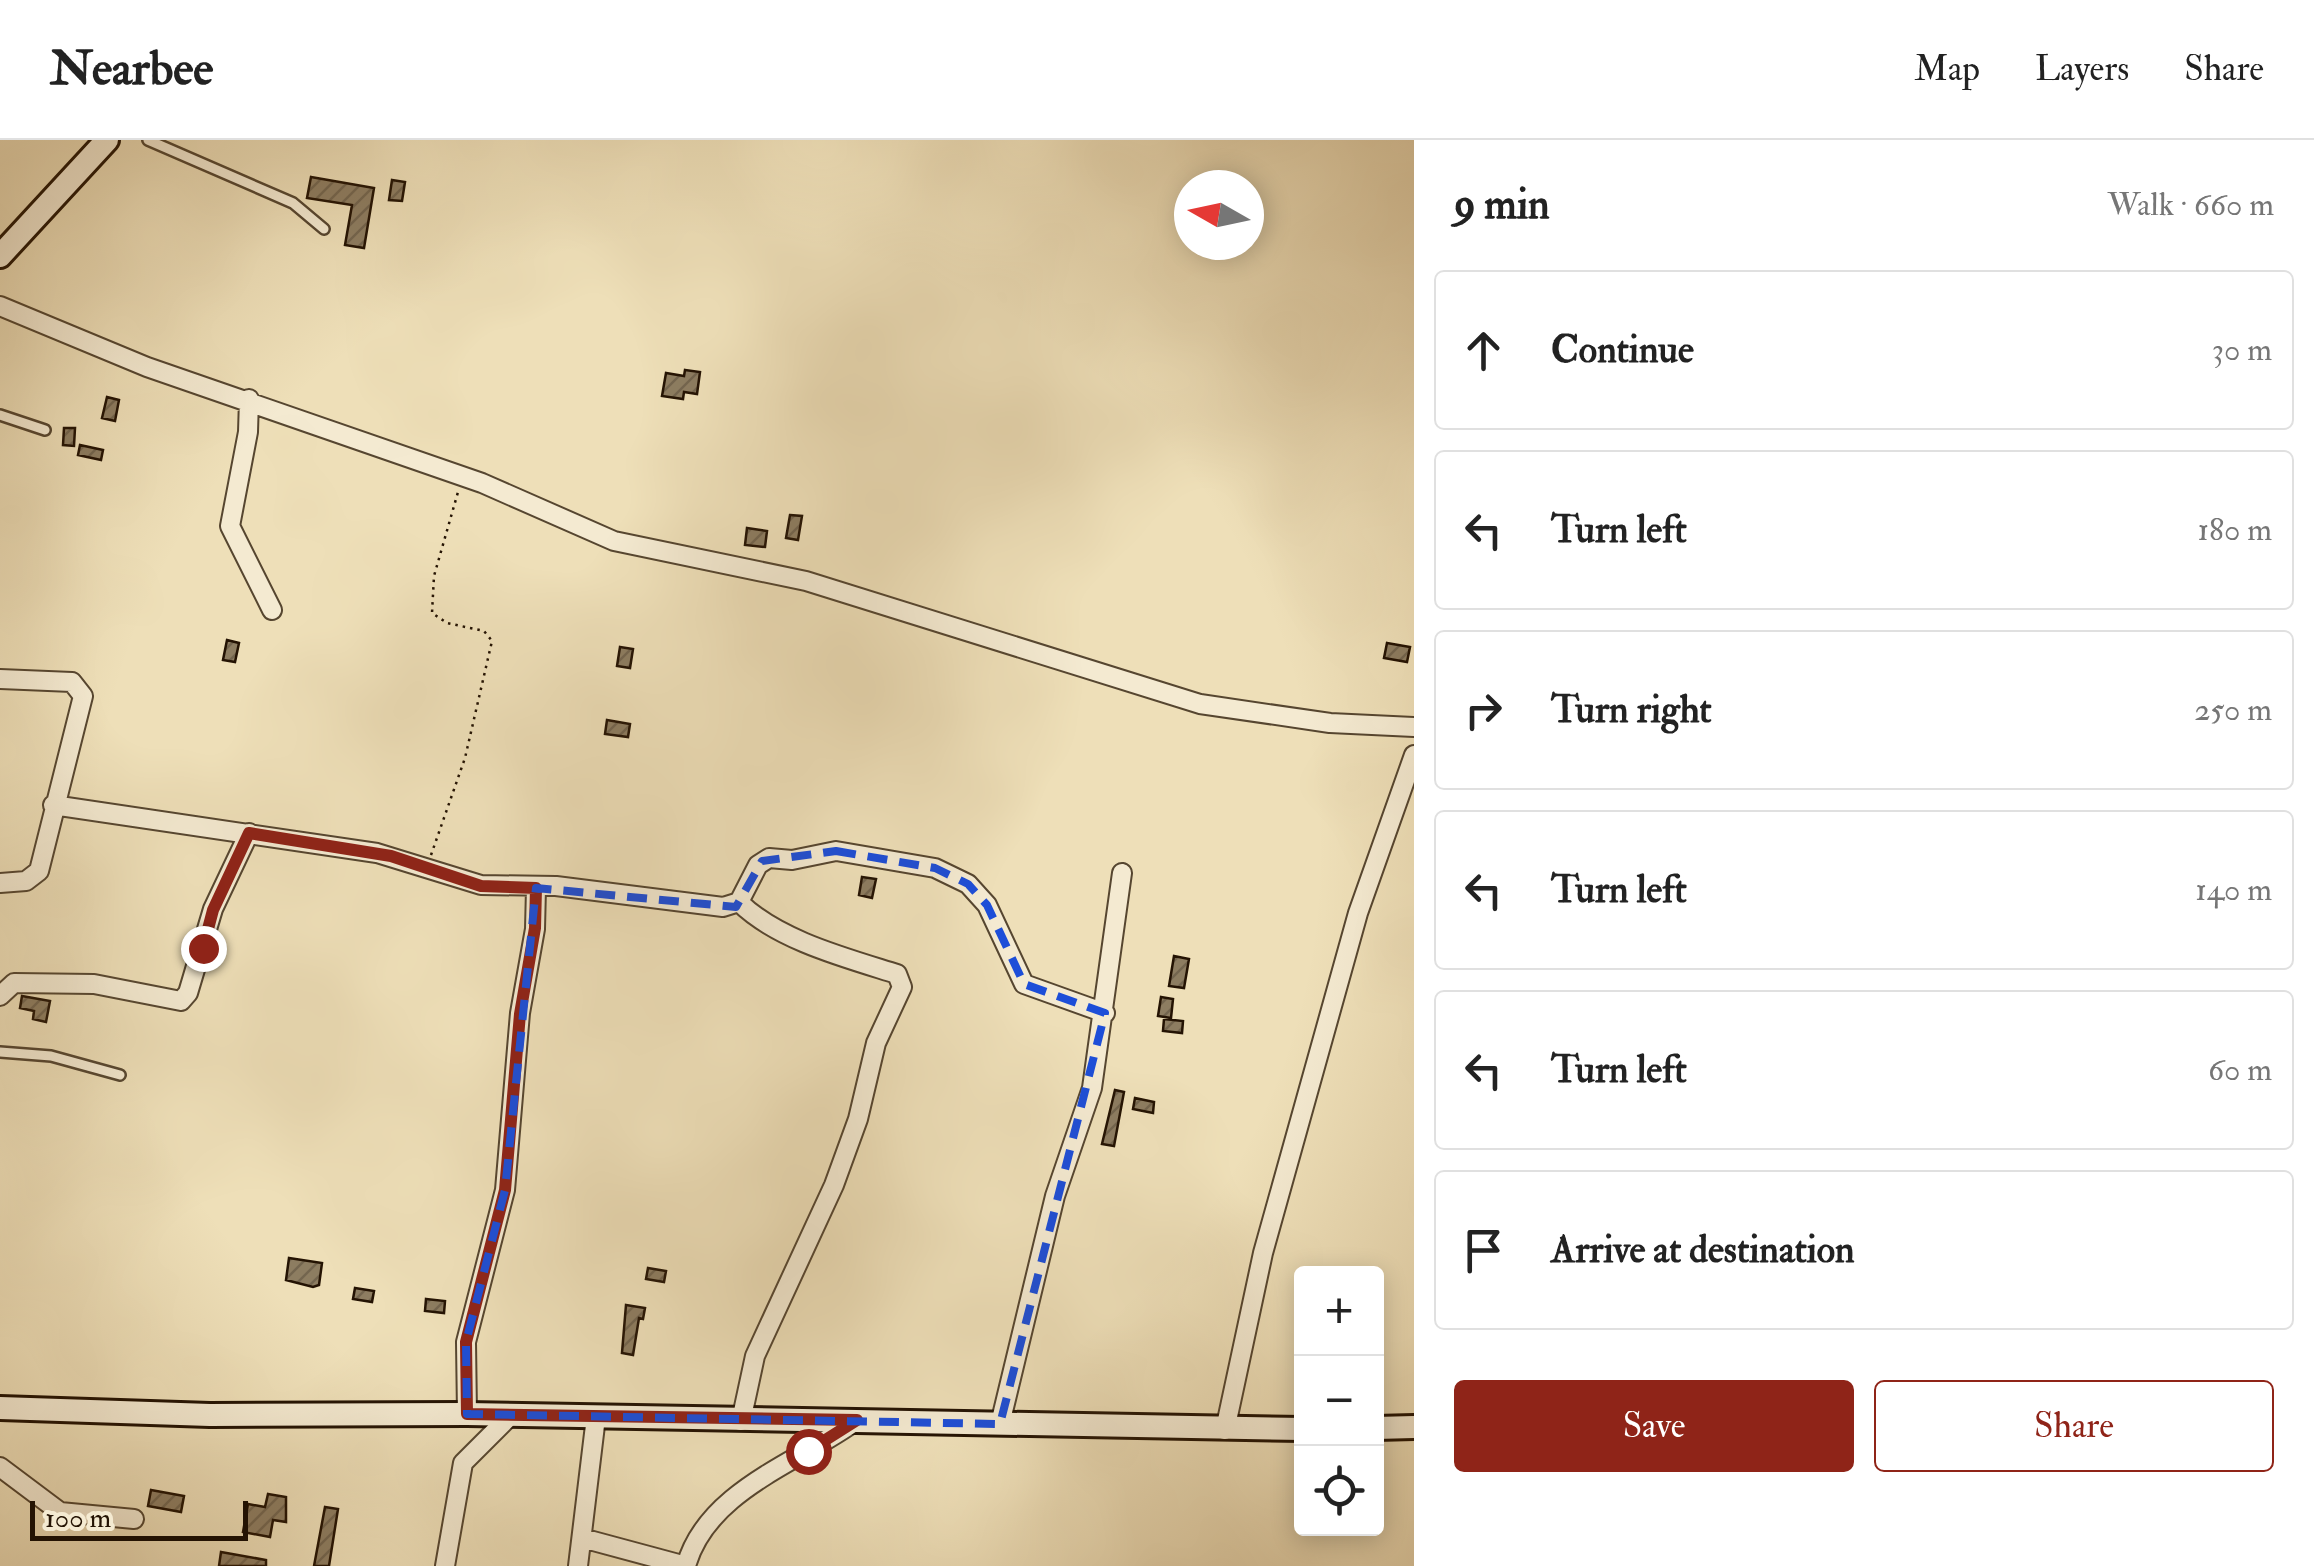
<!DOCTYPE html>
<meta charset="utf-8">
<style>
body{margin:0;font-family:"IM FELL Double Pica",serif;background:#f2f2f2;color:#222}
.controls{position:absolute;right:30px;bottom:30px;display:grid;overflow:hidden;border-radius:10px;box-shadow:0 5px 25px #0003}
.controls button{width:90px;height:90px;display:grid;place-items:center;padding:0;border:0;border-bottom:2px solid #e0e0e0;background:#fff;color:#222;font:50px sans-serif}
.compass{position:absolute;left:1174px;top:30px;width:90px;height:90px;border-radius:50%;background:#fff;box-shadow:0 5px 25px #0003;rotate:279deg}
.scale{position:absolute;left:30px;bottom:25px;width:218px;box-sizing:border-box;padding-left:10px;border:5px solid #241303;border-top:0;font-size:28px;line-height:35px;white-space:nowrap;color:#241303;-webkit-text-stroke:8px #f4ead1;paint-order:stroke}
.stop{position:absolute;width:30px;height:30px;margin:-22px;border:8px solid #8f2418;border-radius:50%;background:#fff}
.stop.end{background:#8f2418;border-color:#fff;box-shadow:0 2px 10px #0008}
.list{margin:0;padding:0;list-style:none}
h2{display:flex;justify-content:space-between;align-items:center;height:130px;margin:0;padding:0 40px;font-size:42px}
h2 small{font-size:32px;font-weight:400;color:#767676}
.list li{display:grid;grid-template-columns:65px 1fr auto;gap:30px;align-items:center;box-sizing:border-box;height:160px;margin:0 20px 20px;padding:0 20px;border:2px solid #e0e0e0;border-radius:10px}
.list b{display:block;font-size:38px;white-space:nowrap}
.list em{font-size:32px;font-style:normal;color:#767676}
.actions{display:flex;gap:20px;padding:30px 40px}
.actions a{flex:1;padding:22px 0;border:2px solid #8f2418;border-radius:10px;text-align:center;font-size:35px;color:#8f2418}
.actions .main{background:#8f2418;color:#fff}
.icon{flex:none;width:55px;height:55px;fill:none;stroke:currentColor;stroke-width:2;stroke-linecap:round;stroke-linejoin:round}
.map{position:relative;flex:none;width:1414px;height:1426px;overflow:hidden}
header{display:flex;align-items:center;gap:60px;box-sizing:border-box;height:140px;padding:0 50px;background:#fff;border-bottom:2px solid #e0e0e0}
header strong{font-size:48px}
nav{display:flex;gap:55px;margin-inline-start:auto;font-size:35px}
main{display:flex}
aside{flex:1;background:#fff}
.map>svg:first-child{display:block}
.building{fill:url(#building-hatch);stroke:#241303;stroke-width:2.5}
.lines{fill:none;stroke-linecap:round;stroke-linejoin:round}
.service-casing{stroke:#564630;stroke-width:14}
.minor-casing{stroke:#564630;stroke-width:22}
.secondary-casing{stroke:#241303;stroke-width:28}
.path{stroke:#241303;stroke-width:2.5;stroke-dasharray:2.5 5;stroke-linecap:butt}
.service{stroke:#f4ead1;stroke-width:9}
.minor{stroke:#f4ead1;stroke-width:18}
.secondary{stroke:#f4ead1;stroke-width:22}
.route{stroke:#8f2418;stroke-width:12}
.marked{fill:none;stroke:#1d4ed8;stroke-width:8;stroke-dasharray:20 12;stroke-linejoin:round}
</style>
<header>
<strong>Nearbee</strong>
<nav><a>Map</a><a>Layers</a><a>Share</a></nav>
</header>
<main>
<div class="map">
<svg width="1414" height="1426" viewBox="0 0 1414 1426">
<defs>
<pattern id="building-hatch" width="6" height="6" patternUnits="userSpaceOnUse" patternTransform="scale(2.5)"><rect width="6" height="6" fill="#8d7d61"/><path d="M-1 1l2-2M0 6l6-6M5 7l2-2" fill="none" stroke="#73654e"/></pattern>
</defs>
<rect width="100%" height="100%" fill="#eedfb8"/>
<filter id="stains"><feTurbulence type="fractalNoise" baseFrequency=".002" numOctaves="4"/><feColorMatrix values="0 0 0 0 .2 0 0 0 0 .09 0 0 0 0 .02 0 0 0 .5 -.17"/></filter>
<radialGradient id="worn" r=".72"><stop offset=".6" stop-color="#630" stop-opacity="0"/><stop offset="1" stop-color="#630" stop-opacity=".3"/></radialGradient>
<path class="building" d="M311 37 374 48 364 108 345 105 352 65 307 58Z
M392 40 405 42 402 61 389 60Z
M685 230 700 232 697 254 684 252 683 259 662 256 666 233 684 236Z
M107 257 119 260 115 281 102 278Z
M64 288H75L74 306 63 305Z
M80 305 103 310 101 320 78 315Z
M790 375 802 376 798 400 786 398Z
M747 388 767 391 765 407 745 405Z
M227 500 239 503 235 522 223 520Z
M1387 503 1410 507 1407 522 1384 518Z
M620 507 633 509 630 528 617 526Z
M607 580 630 584 628 597 605 594Z
M862 737 876 739 872 758 859 755Z
M1174 816 1189 819 1184 848 1169 846Z
M22 856 50 861 46 882 33 879 34 871 20 868Z
M1161 857 1173 859 1171 878 1158 876Z
M1164 879 1183 881 1182 893 1163 891Z
M1115 950 1124 952 1114 1006 1102 1004Z
M1135 958 1154 962 1153 973 1133 969Z
M289 1118 322 1123 319 1145 313 1147 286 1140Z
M648 1128 666 1131 664 1142 646 1139Z
M355 1148 374 1151 372 1162 353 1159Z
M426 1159 445 1161 444 1173 425 1171Z
M626 1165 645 1168 643 1179 639 1178 633 1215 622 1213Z
M151 1350 184 1356 181 1372 148 1366Z
M268 1354 286 1357V1382L273 1380 270 1397 243 1392 248 1364 265 1367Z
M325 1367 338 1369 329 1426H314Z
M221 1412 266 1420V1426H219Z"/>
<g class="lines">
<g class="service-casing">
<path id="service" d="M148 0 293 63 324 89
M0 275 45 290
M0 912 51 916 120 935"/>
</g>
<g class="minor-casing">
<path id="minor" d="M0 166 147 227 482 343 614 401 806 441 1200 564 1330 583 1414 587
M249 259 248 292 230 386 272 470
M0 539 72 542 83 556 39 731 26 741 0 743
M53 665 377 713 481 745 556 746 723 767 739 762 758 725 769 718 792 720 836 711 935 728 968 744 987 765 1024 844 1105 873
M739 762C777 800 846 818 897 834L902 847 876 903 858 979 834 1045 755 1216 741 1281
M0 856 14 843 94 844 181 861 188 853 213 769 249 693
M467 1274 466 1202 505 1050 520 873 535 789 536 748
M1000 1284 1055 1056 1092 948 1122 733
M1225 1290 1263 1113 1358 773 1414 615
M0 1327 60 1372 134 1379
M582 1398 686 1426C707 1350 800 1322 857 1280
M445 1426 463 1323 509 1277
M578 1426 596 1277"/>
</g>
<g class="secondary-casing">
<path id="secondary" d="M0 116 107 0
M0 1268 210 1275 467 1274 1302 1289
M1376 1288 1414 1287"/>
</g>
<path class="path" d="M431 715 465 618 492 501 484 491 447 483 432 473 434 436 458 352"/>
<use href="#service" class="service"/>
<use href="#minor" class="minor"/>
<use href="#secondary" class="secondary"/>
</g>
<g class="lines">
<path class="route" d="M203 808 213 770 249 693 391 716 481 746 536 748 535 788 520 874 505 1050 466 1202 467 1274 857 1280 808 1311"/>
</g>
<path class="marked" d="M836 711 935 728 968 744 987 765 1024 844 1105 873 1000 1284 467 1274 466 1202 505 1050 536 748 736 767 762 721Z"/>
<rect width="100%" height="100%" filter="url(#stains)"/>
<rect width="100%" height="100%" fill="url(#worn)"/>
</svg>
<div class="controls">
<button>+</button>
<button>−</button>
<button><svg class="icon" aria-label="locate" viewBox="0 0 24 24"><circle cx="12" cy="12" r="6"/><path d="M12 2v4M12 18v4M2 12h4M18 12h4"/></svg></button>
</div>
<svg class="compass" viewBox="-18 -18 36 36"><path d="M0-13l5 13h-10z" fill="#e53935"/><path d="M0 13l5-13h-10z" fill="#767676"/></svg>
<div class="scale">100 m</div>
<div class="stop" style="left:808px;top:1311px"></div>
<div class="stop end" style="left:203px;top:808px"></div>
</div>
<aside>
<h2>9 min<small>Walk · 660 m</small></h2>
<ul class="list">
<li><svg class="icon" aria-label="ahead" viewBox="0 0 24 24"><path d="M12 20V5M6 11l6-6 6 6"/></svg><div><b>Continue</b></div><em>30 m</em></li>
<li><svg class="icon" aria-label="left" viewBox="0 0 24 24"><path d="M17 20v-9H6M10 6l-5 5 5 5"/></svg><div><b>Turn left</b></div><em>180 m</em></li>
<li><svg class="icon" aria-label="right" viewBox="0 0 24 24"><path d="M7 20v-9h11M14 6l5 5-5 5"/></svg><div><b>Turn right</b></div><em>250 m</em></li>
<li><svg class="icon" aria-label="left" viewBox="0 0 24 24"><path d="M17 20v-9H6M10 6l-5 5 5 5"/></svg><div><b>Turn left</b></div><em>140 m</em></li>
<li><svg class="icon" aria-label="left" viewBox="0 0 24 24"><path d="M17 20v-9H6M10 6l-5 5 5 5"/></svg><div><b>Turn left</b></div><em>60 m</em></li>
<li><svg class="icon" aria-label="arrive" viewBox="0 0 24 24"><path d="M6 21V4h12l-3 4 3 4H6"/></svg><div><b>Arrive at destination</b></div></li>
</ul>
<div class="actions"><a class="main">Save</a><a>Share</a></div>
</aside>
</main>
